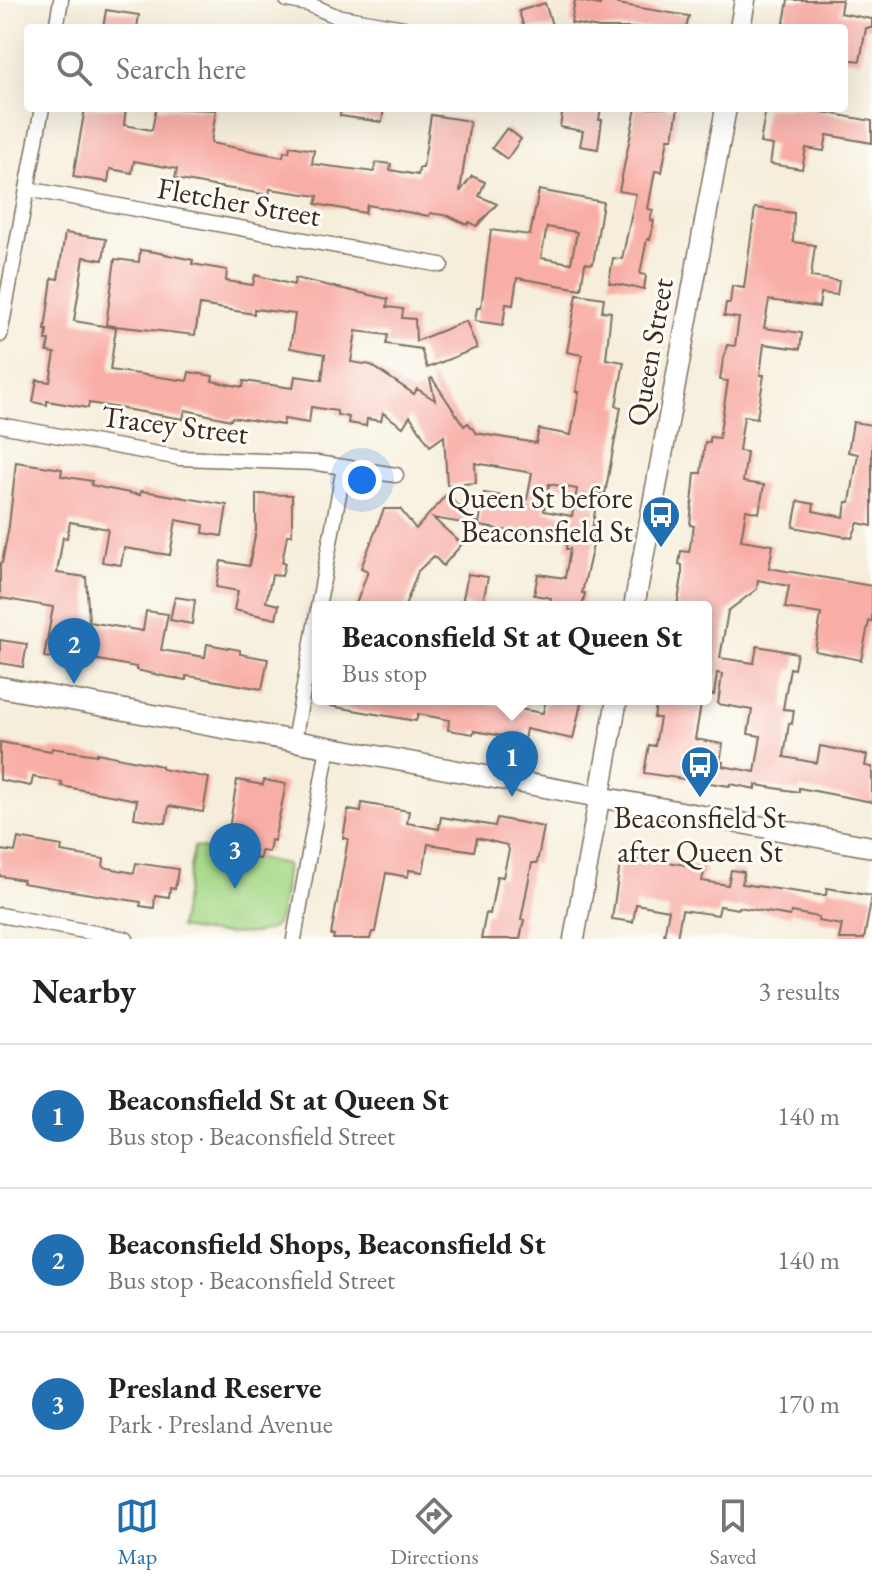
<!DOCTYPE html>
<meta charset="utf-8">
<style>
body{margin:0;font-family:"EB Garamond",serif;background:#f6f6f6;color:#222}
.you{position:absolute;left:362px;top:480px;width:28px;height:28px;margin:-20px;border:6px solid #fff;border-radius:50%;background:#1a73e8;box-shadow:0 0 0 12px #1a73e833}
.badge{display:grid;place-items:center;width:52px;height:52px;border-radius:50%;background:#1f6fb2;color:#fff;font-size:26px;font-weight:700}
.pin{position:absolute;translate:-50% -66px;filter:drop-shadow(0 2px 4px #0008)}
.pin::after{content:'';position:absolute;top:42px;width:28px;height:24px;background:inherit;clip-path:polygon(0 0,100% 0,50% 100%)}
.popup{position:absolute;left:312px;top:601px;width:400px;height:104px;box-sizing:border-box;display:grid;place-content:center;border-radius:8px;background:#fff;filter:drop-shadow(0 2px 6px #0005);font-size:26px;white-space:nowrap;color:#767676}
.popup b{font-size:30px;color:#222}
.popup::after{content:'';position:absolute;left:50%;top:100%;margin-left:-16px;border:16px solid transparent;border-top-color:#fff}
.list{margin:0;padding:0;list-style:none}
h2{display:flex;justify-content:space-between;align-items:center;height:104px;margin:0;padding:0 32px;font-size:34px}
h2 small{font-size:26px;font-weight:400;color:#767676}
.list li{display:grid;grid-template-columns:52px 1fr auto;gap:24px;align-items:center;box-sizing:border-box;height:144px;padding:0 32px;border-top:2px solid #e0e0e0}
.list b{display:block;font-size:30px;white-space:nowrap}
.list p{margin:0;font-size:26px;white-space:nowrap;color:#767676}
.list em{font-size:26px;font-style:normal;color:#767676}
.icon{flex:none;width:44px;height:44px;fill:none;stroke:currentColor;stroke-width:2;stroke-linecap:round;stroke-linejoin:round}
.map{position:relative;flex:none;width:872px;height:939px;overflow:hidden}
.search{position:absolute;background:#fff;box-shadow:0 8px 32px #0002;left:24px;right:24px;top:24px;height:88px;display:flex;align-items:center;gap:20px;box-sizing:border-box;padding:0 28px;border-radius:8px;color:#767676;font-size:30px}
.sheet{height:536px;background:#fff}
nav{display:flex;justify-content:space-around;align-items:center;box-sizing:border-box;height:112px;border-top:2px solid #e0e0e0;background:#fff;font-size:22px;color:#767676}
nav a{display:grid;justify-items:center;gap:4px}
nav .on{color:#1f6fb2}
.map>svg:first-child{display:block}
.green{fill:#a6d887;stroke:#708152;stroke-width:2}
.building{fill:#f8ada6;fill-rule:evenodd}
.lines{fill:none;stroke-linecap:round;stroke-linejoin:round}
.street-casing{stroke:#7c6f60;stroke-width:17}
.secondary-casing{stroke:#7c6f60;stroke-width:23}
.street{stroke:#fff;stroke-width:14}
.secondary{stroke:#fff;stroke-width:20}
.labels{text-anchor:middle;stroke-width:6;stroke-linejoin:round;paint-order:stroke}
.street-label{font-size:30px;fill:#3b2a1e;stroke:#fdfcf7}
.poi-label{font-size:30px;fill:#3b2a1e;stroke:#fdfcf7;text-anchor:end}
</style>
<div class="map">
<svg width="872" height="939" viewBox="0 0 872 939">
<rect width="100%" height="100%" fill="#fdfcf7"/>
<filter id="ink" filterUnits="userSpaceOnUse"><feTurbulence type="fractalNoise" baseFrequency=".0125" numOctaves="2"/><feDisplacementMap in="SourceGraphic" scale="16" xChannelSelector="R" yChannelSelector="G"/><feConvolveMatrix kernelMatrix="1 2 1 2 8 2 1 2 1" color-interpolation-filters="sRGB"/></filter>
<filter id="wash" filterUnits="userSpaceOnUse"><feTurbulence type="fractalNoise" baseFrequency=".006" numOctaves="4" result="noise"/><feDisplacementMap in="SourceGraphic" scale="32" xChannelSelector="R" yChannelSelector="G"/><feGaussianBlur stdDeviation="1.8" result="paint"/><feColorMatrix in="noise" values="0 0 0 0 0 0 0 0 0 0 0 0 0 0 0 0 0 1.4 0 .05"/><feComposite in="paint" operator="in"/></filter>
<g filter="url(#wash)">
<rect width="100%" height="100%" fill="#f6eedb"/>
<path class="green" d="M194 847 287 864C284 883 284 909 275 926 261 939 203 933 179 928Z"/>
<g id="blocks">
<path class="building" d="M575 0 600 5 601 0H618L617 4 689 16 686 28H599L571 23Z
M788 0H842L840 13 872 19V28H866L860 61 844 59V28H783Z
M545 3 553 28H524L519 11Z
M106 10 139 15 137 28H103Z
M85 108H126L124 125 152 130 156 108 216 110 211 143 283 157 284 151 289 152 290 146 314 150 312 164 374 172 376 162 391 164 390 170 418 175 419 168H423L431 115 470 121 460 192 472 176 485 182 479 196 497 204 477 226 469 222 468 225 449 216 430 213 429 216 367 205 365 213 316 204 318 196 270 189 269 195 213 186 175 179 177 169 134 161 132 173 110 169 108 182 73 177Z
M341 108H384L382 122 340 116Z
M563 108H601L599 120H602L598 149 580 146 583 131 560 127Z
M636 108H678L673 138H668L662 172 655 171 648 209 653 210 650 220 654 221 650 240 647 239 640 274 646 275 644 289 609 283 613 258 622 259 636 194 619 191Z
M766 108H823L822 112 872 121V143L827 135 824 151 806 148 802 169 770 164 773 145 760 143Z
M507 128 521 139 507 159 492 148Z
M539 190 603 202 593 264 585 263 581 289 517 278 513 305 506 304 503 325 475 321 477 308H481L491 230 530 235ZM547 227 577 232 571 263 541 258Z
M755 208 794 213 793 242 815 245 811 277 839 281 837 295 821 293 819 307 769 300 764 328 802 333 800 349 764 344 760 375H764L757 418 744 416 739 451 747 452 743 482 764 485 759 513 746 510 741 540 773 545 769 568 872 586V622L869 621 861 660 815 651 821 614 785 608 789 586 758 580 757 589 728 611 720 658 754 663 757 646 797 653 794 669 790 668 783 709 794 710 792 724 789 723 784 757 817 763 820 746 867 755 865 766 872 767V802L799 788V792L756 785V789L730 784V786L644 773 649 745 655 746 660 718H654L657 699H702L695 739 723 744 720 762H723L722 766 755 772 761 736 748 734 752 710 718 704 722 674 717 673 714 695 706 694V607H677L682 577V565L679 564 681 551 689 552 694 526 690 525 695 473H701L705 442 710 443V437L719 438 728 381 720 380 723 359 727 345 735 346 739 318 724 316 726 303H730L732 286 744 288Z
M65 233 106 239 103 260 84 257 74 321 116 328 110 370 187 381 189 372 213 376 212 381 243 387 244 381 293 388 295 376 322 380 325 354 290 348 295 314 254 309V314L200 305 195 335 106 325 115 259 139 262 140 250 155 252 193 260 192 264 227 270 226 281 253 285 255 275 294 285 295 278 388 299 387 307 403 309 402 318 415 319 416 341 466 321 477 348 427 368 421 349 386 344 388 335 356 331 351 362 371 365 414 394 417 389 435 400 430 379 432 378 464 426 468 423 476 433 536 443 539 429 571 435 579 392H576L582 355 567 352 577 294 604 298 602 311 611 312 606 359 624 362 616 406 621 407 605 494 598 493 591 536 595 537 582 593H585L582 607H550L551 598 534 595 538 574 565 578 570 549H566L568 535 540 530 539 536 433 518 462 544 443 566 434 556 418 571 405 606 355 607 368 571 361 568 384 509H400L416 529 446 495 479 524 484 493 527 500 532 473 475 463 476 483 447 485 444 436 430 446 410 416 403 427 383 413 381 421 367 419 366 426 348 423 349 417 337 415V411L311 407 309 423 284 419 283 425 232 417 231 420 185 410 183 419 89 403 88 408 47 401V405L33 402 37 380 50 382 55 353 47 352 49 340H46L47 330H45L52 278 58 279ZM549 484 577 489 572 516 544 511Z
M853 422 872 425V526L858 523 852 538 793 527 798 501 814 504 813 511 844 517 846 502H850L858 454 848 452Z
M16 462 62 469 61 476 92 481 91 485 104 488 140 495 141 491 156 493 227 505 222 536 203 533 204 525 176 520 170 555 124 548 121 565 102 562 108 529 70 522 67 538 63 537 57 573 86 577 89 622 143 631 146 611 168 614 161 650 205 657 207 644 240 650V654L268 659 262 689 195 677 186 676V680L168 677 136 670V667L83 657 82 663 44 657 53 607 0 598V563H2L9 526Z
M256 494 292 495V535H287L282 563H285L282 576 272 575 266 602 279 605 276 619 234 610 238 591 216 587 221 561 249 566 256 531Z
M468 574 488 577 482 607 462 603Z
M175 597 195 600 192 624 170 620Z
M0 640 27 644 23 667 0 663Z
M331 699H485V703L543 713 546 699H582L573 739 526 729 524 740 474 731 473 734 448 730 449 720 418 714 416 721 330 706Z
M0 742 51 751 52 748 97 755V753L162 766V769L209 778 203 812 169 806 166 823 134 818 137 800 61 786 62 782 33 777 31 786 0 780Z
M237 780 263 785 264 780 286 784 274 841 271 840 269 852 261 851 260 859 225 853Z
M362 803 409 811 407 823 439 829 441 817 495 826 497 818 544 827 537 863H532L521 920H524L520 939H481L486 913 490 914 497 876 503 877 509 850 507 845 477 838 474 851 428 844 423 872 409 870 408 877 386 873 375 932H372L370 939H333L334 935H331L348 839 343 838 348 810 361 812Z
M18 838 62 846 61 852 104 859 103 867 134 873 136 863 178 869 175 889 170 888 169 897 155 895 154 908 140 906 141 902 22 883 23 880 0 876V850L15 852Z
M654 855 667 858V862L705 868 702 881 728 885 731 870 744 872 742 884 819 895H826L827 888 872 896 864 939H839L842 925 818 921 819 917 791 912 790 916 739 907 738 909 720 906 718 915 682 910 677 938 664 936 669 910 636 904 633 922 612 919 621 857 652 863Z"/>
</g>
</g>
<g filter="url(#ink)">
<use href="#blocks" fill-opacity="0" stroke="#7c6f60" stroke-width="2"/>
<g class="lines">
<g class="street-casing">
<path id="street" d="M287 0 308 4 309 0
M308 4 336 16 404 28
M56 28 61 0
M27 189 441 265
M0 335 42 108
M0 425 180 458 317 463 396 475
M318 607 344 467
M294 741 318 609
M0 915 126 939
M294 939 328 747"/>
</g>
<g class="secondary-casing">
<path id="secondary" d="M740 28 745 0
M634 607 726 108
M0 687 872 847
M574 939 617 699"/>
</g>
<use href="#street" class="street"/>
<use href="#secondary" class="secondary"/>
</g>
</g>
<defs>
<g id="bus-pin" transform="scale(2)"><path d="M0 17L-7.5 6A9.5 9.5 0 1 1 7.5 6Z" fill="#1f6fb2" stroke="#fdfcf7"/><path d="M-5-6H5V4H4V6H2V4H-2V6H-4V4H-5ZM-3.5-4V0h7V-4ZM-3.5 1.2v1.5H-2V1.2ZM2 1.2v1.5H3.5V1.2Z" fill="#fff"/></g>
</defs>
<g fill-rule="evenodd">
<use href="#bus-pin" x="661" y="515"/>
<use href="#bus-pin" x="700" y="765"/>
</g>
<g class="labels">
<g class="street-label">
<text transform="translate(239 202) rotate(10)" y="10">Fletcher Street</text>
<text transform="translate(650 352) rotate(-80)" y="10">Queen Street</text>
<text transform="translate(175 425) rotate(7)" y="10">Tracey Street</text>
</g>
<g class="poi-label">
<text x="633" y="508">Queen St before<tspan x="633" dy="34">Beaconsfield St</tspan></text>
<text x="700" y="828" text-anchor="middle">Beaconsfield St<tspan x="700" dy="34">after Queen St</tspan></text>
</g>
</g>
</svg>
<div class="you"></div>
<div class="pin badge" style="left:512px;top:797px">1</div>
<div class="popup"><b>Beaconsfield St at Queen St</b>Bus stop</div>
<div class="pin badge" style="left:74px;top:684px">2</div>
<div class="pin badge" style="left:235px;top:889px">3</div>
<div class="search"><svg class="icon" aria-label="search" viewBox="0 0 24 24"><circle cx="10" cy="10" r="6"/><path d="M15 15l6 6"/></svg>Search here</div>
</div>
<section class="sheet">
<h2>Nearby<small>3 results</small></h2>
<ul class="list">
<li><span class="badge">1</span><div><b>Beaconsfield St at Queen St</b><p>Bus stop · Beaconsfield Street</p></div><em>140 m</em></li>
<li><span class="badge">2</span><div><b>Beaconsfield Shops, Beaconsfield St</b><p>Bus stop · Beaconsfield Street</p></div><em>140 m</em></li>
<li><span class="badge">3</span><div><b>Presland Reserve</b><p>Park · Presland Avenue</p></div><em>170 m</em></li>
</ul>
</section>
<nav>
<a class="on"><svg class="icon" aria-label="map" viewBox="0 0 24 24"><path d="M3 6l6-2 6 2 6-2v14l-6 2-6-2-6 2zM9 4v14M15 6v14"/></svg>Map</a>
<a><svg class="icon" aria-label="directions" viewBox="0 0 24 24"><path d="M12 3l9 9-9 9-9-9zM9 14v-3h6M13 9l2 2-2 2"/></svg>Directions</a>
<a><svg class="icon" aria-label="saved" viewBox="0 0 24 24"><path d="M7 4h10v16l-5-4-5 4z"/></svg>Saved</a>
</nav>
